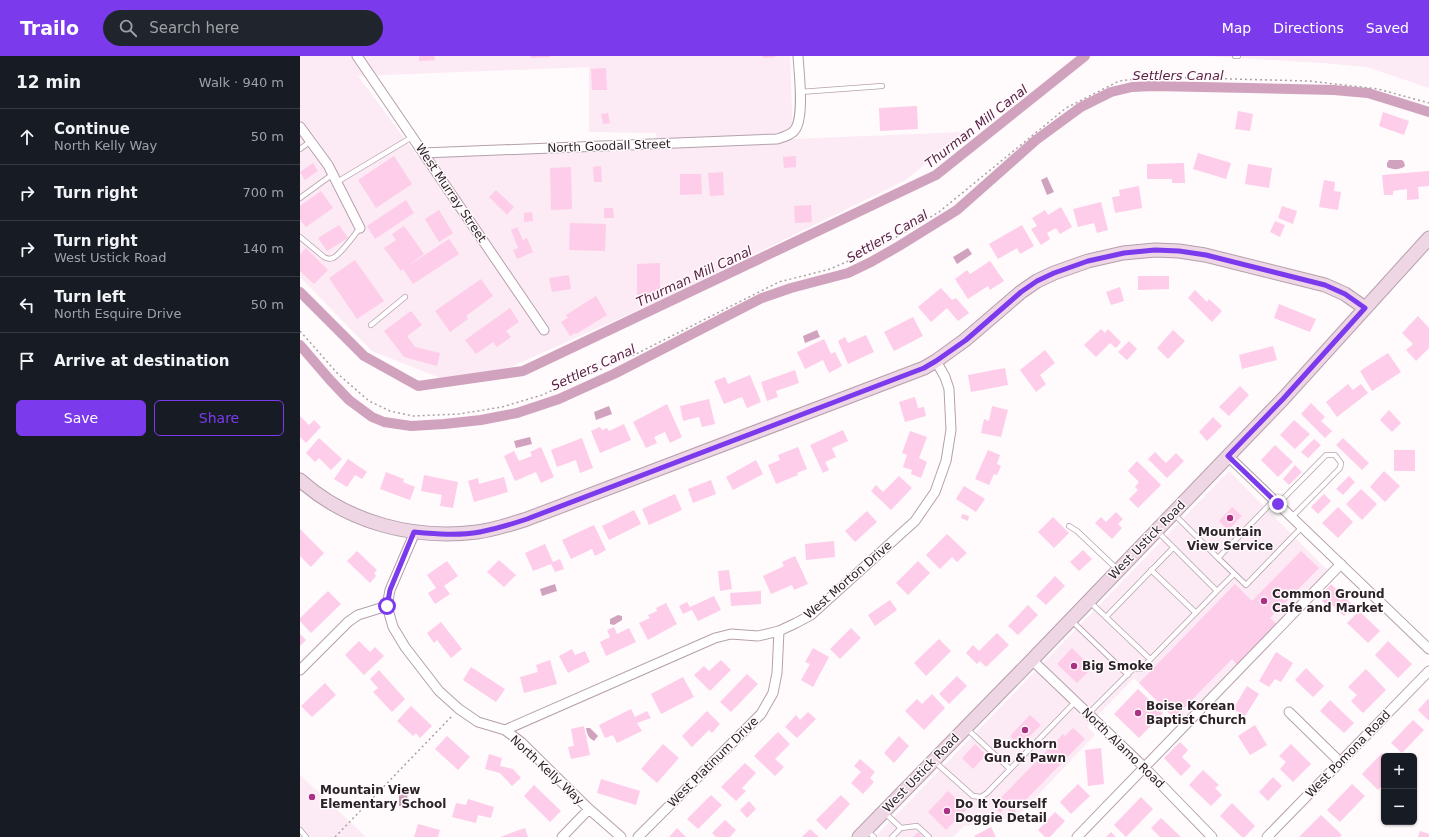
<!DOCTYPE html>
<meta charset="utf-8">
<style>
body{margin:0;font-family:"DejaVu Sans",sans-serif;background:#20242c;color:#f1f3f6}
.controls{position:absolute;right:12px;bottom:12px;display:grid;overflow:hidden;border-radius:6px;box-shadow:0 1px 3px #0004}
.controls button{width:36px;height:36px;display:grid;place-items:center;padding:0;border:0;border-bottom:1px solid #363941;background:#171b24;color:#f1f3f6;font:20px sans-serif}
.stop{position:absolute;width:12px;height:12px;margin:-9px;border:3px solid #7c3aed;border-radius:50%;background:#fff}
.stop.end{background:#7c3aed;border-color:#fff;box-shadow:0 1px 4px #0008}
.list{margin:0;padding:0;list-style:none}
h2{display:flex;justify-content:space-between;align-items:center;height:52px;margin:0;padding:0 16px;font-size:17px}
h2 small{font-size:13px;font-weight:400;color:#9ea1a6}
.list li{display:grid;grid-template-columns:26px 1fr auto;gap:12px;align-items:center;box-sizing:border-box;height:56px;padding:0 16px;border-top:1px solid #363941}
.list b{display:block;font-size:15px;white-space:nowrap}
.list p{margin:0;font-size:13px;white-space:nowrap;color:#9ea1a6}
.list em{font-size:13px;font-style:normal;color:#9ea1a6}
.actions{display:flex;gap:8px;padding:12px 16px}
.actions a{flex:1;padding:9px 0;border:1px solid #7c3aed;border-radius:6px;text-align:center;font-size:14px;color:#7c3aed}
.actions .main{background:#7c3aed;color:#fff}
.icon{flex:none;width:22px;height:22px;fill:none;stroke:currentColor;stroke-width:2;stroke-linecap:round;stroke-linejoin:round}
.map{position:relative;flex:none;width:1129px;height:781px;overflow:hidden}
header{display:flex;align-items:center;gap:24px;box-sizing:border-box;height:56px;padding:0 20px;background:#7c3aed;color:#fff}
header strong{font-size:19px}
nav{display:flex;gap:22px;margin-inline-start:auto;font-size:14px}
.search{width:280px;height:36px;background:#20242c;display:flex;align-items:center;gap:10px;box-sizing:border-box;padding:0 14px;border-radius:22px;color:#9ea1a6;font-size:15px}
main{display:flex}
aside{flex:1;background:#171b24}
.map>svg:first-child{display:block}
.built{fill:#fceaf4;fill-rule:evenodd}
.water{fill:#d1a2bd}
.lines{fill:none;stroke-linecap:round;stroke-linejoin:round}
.canal{stroke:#d1a2bd;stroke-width:10}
.building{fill:#fecde9}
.lane-casing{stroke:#b5a0ac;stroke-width:6}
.street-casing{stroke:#b5a0ac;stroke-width:11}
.secondary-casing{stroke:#b5a0ac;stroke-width:15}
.path{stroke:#a9a2a5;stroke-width:1.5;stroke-dasharray:2 3;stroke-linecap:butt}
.lane{stroke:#fff;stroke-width:4.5}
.street{stroke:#fff;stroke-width:9}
.secondary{stroke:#eed6e5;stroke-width:13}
.route{stroke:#7c3aed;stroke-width:5}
.poi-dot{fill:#ab3184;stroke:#fffafc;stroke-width:1.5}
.labels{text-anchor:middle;stroke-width:3;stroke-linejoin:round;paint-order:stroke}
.street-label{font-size:12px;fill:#2c2328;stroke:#fffafc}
.poi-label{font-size:12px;font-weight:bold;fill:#2c2328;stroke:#fffafc;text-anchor:start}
.water-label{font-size:13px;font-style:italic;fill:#5a2246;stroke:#fffafc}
</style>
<header>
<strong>Trailo</strong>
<div class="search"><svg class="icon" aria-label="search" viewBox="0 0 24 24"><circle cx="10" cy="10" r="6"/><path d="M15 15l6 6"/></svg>Search here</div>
<nav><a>Map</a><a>Directions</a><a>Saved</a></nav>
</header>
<main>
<aside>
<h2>12 min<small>Walk · 940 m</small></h2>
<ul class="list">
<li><svg class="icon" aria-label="ahead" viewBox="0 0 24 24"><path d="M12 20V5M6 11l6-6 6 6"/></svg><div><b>Continue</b><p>North Kelly Way</p></div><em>50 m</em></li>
<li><svg class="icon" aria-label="right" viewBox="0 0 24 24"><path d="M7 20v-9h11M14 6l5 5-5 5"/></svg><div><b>Turn right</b></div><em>700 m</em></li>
<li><svg class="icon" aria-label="right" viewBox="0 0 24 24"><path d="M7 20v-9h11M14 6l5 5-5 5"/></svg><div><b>Turn right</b><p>West Ustick Road</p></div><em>140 m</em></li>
<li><svg class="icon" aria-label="left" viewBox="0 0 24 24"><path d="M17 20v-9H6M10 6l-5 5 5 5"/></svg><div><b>Turn left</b><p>North Esquire Drive</p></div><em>50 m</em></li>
<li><svg class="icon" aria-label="arrive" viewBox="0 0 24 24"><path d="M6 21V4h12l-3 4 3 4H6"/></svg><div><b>Arrive at destination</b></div></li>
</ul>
<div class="actions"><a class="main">Save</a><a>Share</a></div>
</aside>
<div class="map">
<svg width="1129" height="781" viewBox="0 0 1129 781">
<rect width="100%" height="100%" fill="#fffafc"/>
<path class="built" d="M0 0H490L493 83 666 76 604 125 363 243 201 315 143 323 72 295 0 221ZM289 11V76L356 77 357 93 118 101 58 20Z
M907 0H1129V32L1067 11 1023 7Z
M929 415 1035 522 886 674 834 622 787 670 795 679 717 761 664 770 653 781H575Z
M0 719 47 763 66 781H0Z"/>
<path class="water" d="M1089 104H1102L1104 106 1105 110C1100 114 1093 114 1087 111V107Z
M747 121 754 136 747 139 741 124Z
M668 192 672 198 657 208 653 201Z
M517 274 520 281 505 287 503 280Z
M309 350 312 358 296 364 294 356Z
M230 381 232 388 216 392 214 385Z
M255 528 257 535 242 540 240 533Z
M318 559 322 560V564L314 569 310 568V563Z
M286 672H290L298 680 294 685C289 682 287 679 286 672Z
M99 734H107L108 750H99Z"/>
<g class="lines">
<path class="canal" d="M0 236 64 300 118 330 223 315 636 119 785 0
M0 289 30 324 49 344 72 361 84 366 111 370 144 368 181 364 217 357 259 343 314 318 462 242 491 232 548 217 571 206 599 190 657 154 736 84 781 51 811 36 832 31 854 30 1034 34 1056 36 1068 37 1129 56"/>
</g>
<path class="building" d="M119 0H134L135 4 119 5Z
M231 0H250V1L231 2Z
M463 0H475V1L463 2Z
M306 12 307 34H292L291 13Z
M617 50 618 73 580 75 579 52Z
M938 55 953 58 950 75 935 73Z
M1083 56 1109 65 1104 79 1079 70Z
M308 57 310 67 303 68 301 58Z
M898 97 931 107 926 123 893 113Z
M94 100 112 128 76 152 58 124Z
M496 100V111L484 112 483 101Z
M13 107 18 115 5 124 0 116Z
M884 107 885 127H872V123H847V108Z
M948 108 972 112 969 132 945 128Z
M301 110 302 126H294L293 111Z
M271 111 272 153 251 154 250 112Z
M1129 115V130L1118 131 1119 143 1107 144V133L1093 135V139H1084L1082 119Z
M423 116 424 139 410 140 408 117Z
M380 118H401L402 138 380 139Z
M1024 124 1035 126 1034 135 1041 136 1038 154 1019 151Z
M839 130 842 152 815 157 812 141 820 140 819 134Z
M196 134 214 151 207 159 189 141Z
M21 135 33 152 6 171 0 164V150Z
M106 144 114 157 75 183 67 170Z
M801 146 808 174 797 177 794 167 778 171 773 153Z
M511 149 512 166 495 167 494 150Z
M982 150 997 155 993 168 978 162Z
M761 151 772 171 760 178 756 172 747 177 750 183 741 189 731 173 737 170 732 162 745 154 748 159Z
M304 152H313L314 162H304Z
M139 154 153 177 139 186 125 163Z
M232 156 233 165 224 166V157Z
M975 165 985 169 980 181 970 176Z
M270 167 306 168 305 195 269 194Z
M39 169 48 182 27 195 18 182Z
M722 169 734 190 720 198 717 192 698 203 689 188Z
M104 170 124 198 105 212 149 183 159 198 113 228 103 213 101 215 84 192 96 184 92 178Z
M217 171 223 184 227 182 233 196 217 203 213 194 218 192 211 174Z
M6 192 28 214 14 228 0 215V198Z
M55 204 84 245 57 263 29 222Z
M690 205 704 225 690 234 688 230 668 243 655 223 667 214 670 218Z
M360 207V239H337V208Z
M269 219 271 233 252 236 249 222Z
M838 220H869V233L838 234Z
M181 223 193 240 166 260 168 263 150 276 135 255Z
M820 231 824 245 811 249 806 236Z
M641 232 652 244 656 242 669 257 658 265 647 252 631 266 618 251Z
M895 234 907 246 909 243 922 255 912 266 888 242Z
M296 240 307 259 276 278 275 277 270 280 261 266 268 262 266 259Z
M979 248 1016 263 1010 276 974 262Z
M210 252 219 266 206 275 211 281 197 291 193 286 176 298 165 284Z
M111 255 122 269 107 280 115 291 140 297 137 310 104 301 84 275Z
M1118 260 1129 272V292L1116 305 1106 294 1113 288 1102 277Z
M613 261 623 280 594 295 584 276Z
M801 273 805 277 808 273 821 286 816 292 810 287 796 301 784 289Z
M873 274 885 285 868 303 857 292Z
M566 279 574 296 548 308 538 285 545 281 548 287Z
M524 283 531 298 535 296 542 310 529 317 523 304 505 313 497 296Z
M829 285 837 293 827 304 818 296Z
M973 290 977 304 942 313 939 299Z
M745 294 755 307 740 319 746 328 736 336 720 314Z
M1088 297 1101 316 1072 335 1060 315Z
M705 312 708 329 671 336 668 319Z
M495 314 499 327 476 335 478 341 467 345 461 326Z
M450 319 461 346 447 352 442 341 424 348 414 325 425 321 428 328Z
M1048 328 1053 334 1061 328 1068 337 1037 361 1026 346Z
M940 330 949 339 929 360 919 351Z
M615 341 618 352 624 351 626 360 605 366 599 346Z
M409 343 415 368 402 371 399 361 383 365 380 350Z
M1011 347 1025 361 1021 365 1032 375 1025 382 1001 358Z
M367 348 382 381 370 387 365 376 354 381 357 387 346 392 333 366Z
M692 350 708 354 701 381 681 377 684 363 689 365Z
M1089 354 1101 367 1092 376 1080 364Z
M0 360 9 369 14 364 21 371 6 387 0 381Z
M913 361 922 370 907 385 899 376Z
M994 364 1010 378 995 393 980 379Z
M324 368 331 384 300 397 291 375 300 371 302 374 307 372 309 375Z
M543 374 548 385 532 392 536 401 525 406 529 414 523 417 510 389Z
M610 375 627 381 619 402 627 406 621 422 611 418 612 414 603 411 607 399 602 397Z
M19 382 42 403 31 414 19 402 15 406 6 397Z
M282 382 293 412 280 417 276 404 257 411 251 394Z
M1043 382 1069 407 1062 414 1036 389Z
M1014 383 1021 389 1008 402 1001 396Z
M975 389 993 406 978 421 961 404Z
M241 391 254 421 241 427 236 416 215 425 204 400 214 395 219 405 232 400 230 396Z
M498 391 507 413 497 417 498 419 476 428 468 409 480 404 478 399Z
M688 394 700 399 697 408 701 410 697 419 694 418 689 429 675 423Z
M1094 394H1115V415H1094Z
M855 396 866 407 876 397 884 405 867 422 848 403Z
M48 403 67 416 62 423 55 419 47 431 34 423Z
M456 404 463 418 433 434 426 421Z
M837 405 861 429 838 452 829 443 838 434 835 431 839 426 828 415Z
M995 409 1002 416 989 429 983 423Z
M1084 415 1100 430 1085 446 1070 431Z
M86 416 104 423 103 426 115 431 110 444 80 433Z
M124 419 158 426 153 452 140 450 142 439 121 435Z
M599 420 612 432 591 454 571 435 576 429 583 436Z
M1049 420 1055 426 1043 439 1036 433Z
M204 421 208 436 174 446 168 425 178 422 179 428Z
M411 424 416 438 393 447 388 433Z
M664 430 685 443 676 456 656 443Z
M1061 433 1077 448 1062 464 1046 448Z
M375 438 382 454 349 469 342 453Z
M1024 438 1031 445 1018 458 1011 451Z
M932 451 942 460 928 474 919 465Z
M1038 451 1053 466 1038 482 1022 467Z
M334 454 341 468 309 484 302 470Z
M567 455 577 466 555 486 545 475Z
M816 456 823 463 818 468 822 472 812 483 795 467 801 461 806 466Z
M662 458 669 460 668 465 661 462Z
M753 461 769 477 754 492 738 476Z
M294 469 306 494 295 500 292 493 271 503 262 484Z
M0 473 24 497 11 511 0 500Z
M647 478 667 497 657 506 652 501 640 513 626 499Z
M534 485 535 501 506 504 505 488Z
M245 488 253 506 260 503 264 513 255 516 251 508 233 515 225 497Z
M783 494 792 503 779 515 770 506Z
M57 495 77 514 74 517 76 520 70 527 47 505Z
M1001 495 1019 512 970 562 978 569 938 610 932 603 874 662 839 627 935 528 952 545Z
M495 500 508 528 494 534 492 529 471 538 463 520 484 510 482 506Z
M199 504 216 519 204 531 187 516Z
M147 505 158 520 144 530 150 538 135 548 128 537 136 532 127 519Z
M618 505 630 517 608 539 596 527Z
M429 514 432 533 420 535 418 515Z
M755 520 765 530 746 549 736 540Z
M1031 528 1054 550 1044 560 1031 548 1028 551 1022 545 1025 541 1022 538Z
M28 535 41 548 11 577 0 565V562Z
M461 535V548L431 550 430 537Z
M414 540 421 554 398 565 392 554 383 558 379 550 387 546 390 551Z
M590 544 597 554 575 570 568 559Z
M366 547 377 568 348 584 339 567 350 562 348 559 357 555 356 552Z
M728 549 738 559 718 579 708 570Z
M1059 555 1080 575 1068 587 1047 567Z
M141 566 162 593 151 602 137 584 134 587 127 577Z
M314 571 317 578 329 572 336 586 306 600 300 586 310 581 307 574Z
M551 572 561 582 540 603 530 593Z
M697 577 709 589 686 611 680 605 677 608 666 597 673 589 679 595Z
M0 578 6 584 0 590Z
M639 583 651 595 626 620 614 607Z
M59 585 70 596 75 591 84 600 64 619 45 599Z
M1088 585 1112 608 1098 622 1075 599Z
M513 592 529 601 513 631 501 624 510 608 505 606Z
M772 592 792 612 777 627 757 608Z
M272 593 275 599 285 595 290 606 268 617 259 600Z
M976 596 993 607 981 626 975 623 969 631 959 625Z
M250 604 257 628 224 637 220 621 238 616 236 609Z
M421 604 431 614 410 635 394 619 404 610 409 615Z
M171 611 205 633 196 646 163 624Z
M1006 612 1024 630 1013 641 995 624Z
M1066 613 1086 634 1063 657 1051 645 1057 639 1048 631Z
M79 614 105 643 92 656 73 636 78 632 70 623Z
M447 618 458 628 431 656 420 646Z
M657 620 667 630 649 648 639 638Z
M383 621 394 641 361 658 351 638Z
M25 627 36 639 12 661 1 650Z
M947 630 959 638 945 660 933 653Z
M838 633 863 657 839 682 814 658Z
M632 638 645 652 624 674 605 655 617 643 622 648Z
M1128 643 1129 644V665L1118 654Z
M1030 644 1054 667 1044 677 1020 655Z
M111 650 132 670 120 682 116 677 113 680 97 665Z
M331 653 335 661 347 655 351 662 337 667 342 675 317 687 313 679 305 682 299 669Z
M407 655 420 668 412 677 409 674 392 691 382 680Z
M508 656 516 663 497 682 485 671 496 659 500 664Z
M730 659 741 669 720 690 710 680Z
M1113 664 1124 674 1102 697 1091 687Z
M955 669 967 689 950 699 938 680Z
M284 670 290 699 271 703 268 691 274 690 271 673Z
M773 672 785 683 712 758 706 751 700 757 693 750 763 678 765 680Z
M478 676 490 688 475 703 484 711 475 720 454 700Z
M147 680 170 701 158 714 135 693Z
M599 680 609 690 594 707 584 697Z
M880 686 888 694 882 701 891 710 881 720 864 702Z
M363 688 379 702 357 727 341 713Z
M675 688 686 699 673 713 662 702Z
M991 688 1011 708 993 726 980 713 986 706 979 700Z
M801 692 804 728 788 730 785 694Z
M1082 697 1086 700H1084V728L1078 734 1062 718Z
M189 698 202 702 200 710 213 713 221 722 212 730 200 717 185 713Z
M560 703 575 716 570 722 574 726 563 738 551 727 561 716 554 710Z
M445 707 456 717 442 732 446 735 436 745 421 731Z
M903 714 919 729 915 732 922 739 911 750 889 729Z
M973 721 982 730 968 745 959 736Z
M301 723 340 735 336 749 297 737Z
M778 728 790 740 771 758 760 746Z
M1052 728 1065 740 1040 766 1027 754Z
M234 729 261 755 250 766 224 740Z
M648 735 667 753 646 774 628 756Z
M411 739 422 749 398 773 387 763Z
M541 739 550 748 526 774 516 764Z
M841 741 853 753 826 781 814 769Z
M168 743 194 751 191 762 178 759 176 767 152 761 156 747 166 749Z
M449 745 456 753 447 762 440 754Z
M932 747 955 770 945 781H942L920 760Z
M755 756 765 765 750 781H745L738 774Z
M1021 759 1042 779 1040 781H999Z
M861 762 881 781H860L851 772Z
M425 764 436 774 430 781H416L412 777Z
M118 768 140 774 138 781H114Z
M691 771 696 781H675L674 780Z
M225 772 228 781H200Z
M377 772 386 781H369Z
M510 773 519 781H502Z
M1120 775 1129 778V781H1118Z
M618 776 623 781H613Z
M811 776 816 781H806Z"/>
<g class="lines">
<g class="lane-casing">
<path id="lane" d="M935 0H938
M500 36 582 30
M0 93 11 85
M37 126 112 81
M0 142 33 118
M0 181 24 201C27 203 30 203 33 202 41 198 54 179 60 172
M71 269 105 241
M974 444 918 502 946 529 1002 471
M978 448 1026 399H1035L1041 407 1040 412 992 461
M874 458 918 502
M769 470 777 475 817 513
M851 514 896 557
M917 535 934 518
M790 546 850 603
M806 561 873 492
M772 565 828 619
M788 658 834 612 841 613 917 535 858 476
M666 672 710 713
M634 705 673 740 681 741 687 737 775 646
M585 757 601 772 592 781
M601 772 617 770 629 781
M0 774 6 781
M567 775 574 781"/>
</g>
<g class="street-casing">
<path id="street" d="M57 0 244 274
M0 71 28 109 60 172
M123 97 477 83C483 81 489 80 494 75 505 63 499 17 498 0
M928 400 1129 593
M115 476 90 534 87 550 93 571 105 591 139 635 159 653 178 666 205 674 221 686 289 753 321 781
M732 604 845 712 912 781
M0 614 48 566 58 559 87 550
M989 656 1040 706
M205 674 415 582 431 578 458 580 479 575 496 567 511 559 615 465 635 436 646 405 651 374 649 333 645 321 636 305
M262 781 289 753
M338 781 461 658 473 637 477 617 479 575
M777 781 1041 508
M967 781 1129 615"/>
</g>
<g class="secondary-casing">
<path id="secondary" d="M0 424C48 467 114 484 177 476 194 474 211 468 227 463L624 312 636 305 665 284 721 236 737 225 754 217 788 205 823 197 855 194 879 195 905 199 1025 229 1045 238 1065 252
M559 781 732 604 983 343 1129 182"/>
</g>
<path class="path" d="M0 275 38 318 69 345 90 355 113 360 159 358 202 351 242 339 336 298 479 226 530 213 576 193 639 156 766 52 819 25 856 21 1009 25 1078 33 1129 47
M35 781 152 660"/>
<use href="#lane" class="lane"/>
<use href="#street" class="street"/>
<use href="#secondary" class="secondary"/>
</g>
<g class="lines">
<path class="route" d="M87 550 90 534 114 476C136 478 158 480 180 476 196 473 212 468 227 463L624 312 636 305 666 284 721 236 737 225 754 217 788 205 824 197 855 194 879 195 906 199 1025 229 1045 238 1065 252 983 343 928 400 978 448"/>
</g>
<g class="poi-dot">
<circle cx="930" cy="462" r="4"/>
<circle cx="964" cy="545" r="4"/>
<circle cx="774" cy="610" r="4"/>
<circle cx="838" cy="657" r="4"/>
<circle cx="725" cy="674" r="4"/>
<circle cx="12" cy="741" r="4"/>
<circle cx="647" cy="755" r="4"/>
</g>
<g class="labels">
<g class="street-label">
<text transform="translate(309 90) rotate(-2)" y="4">North Goodall Street</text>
<text transform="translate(151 137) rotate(56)" y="4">West Murray Street</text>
<text transform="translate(847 484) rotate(-46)" y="4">West Ustick Road</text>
<text transform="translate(548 524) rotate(-41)" y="4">West Morton Drive</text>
<text transform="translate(823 692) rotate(44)" y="4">North Alamo Road</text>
<text transform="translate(1048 698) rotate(-46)" y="4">West Pomona Road</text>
<text transform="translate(413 706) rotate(-45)" y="4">West Platinum Drive</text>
<text transform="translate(247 714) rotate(43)" y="4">North Kelly Way</text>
<text transform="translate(621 717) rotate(-46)" y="4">West Ustick Road</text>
</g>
<g class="poi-label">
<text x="930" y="480" text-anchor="middle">Mountain<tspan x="930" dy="14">View Service</tspan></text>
<text x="972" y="542">Common Ground<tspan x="972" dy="14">Cafe and Market</tspan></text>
<text x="782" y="614">Big Smoke</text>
<text x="846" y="654">Boise Korean<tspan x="846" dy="14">Baptist Church</tspan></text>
<text x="725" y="692" text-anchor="middle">Buckhorn<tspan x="725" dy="14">Gun &amp; Pawn</tspan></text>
<text x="20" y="738">Mountain View<tspan x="20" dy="14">Elementary School</tspan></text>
<text x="655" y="752">Do It Yourself<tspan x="655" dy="14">Doggie Detail</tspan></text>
</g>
<g class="water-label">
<text x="878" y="24">Settlers Canal</text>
<text transform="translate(676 70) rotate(-38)" y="5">Thurman Mill Canal</text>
<text transform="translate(587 180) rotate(-30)" y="5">Settlers Canal</text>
<text transform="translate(394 220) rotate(-25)" y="5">Thurman Mill Canal</text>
<text transform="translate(293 311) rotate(-25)" y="5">Settlers Canal</text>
</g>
</g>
</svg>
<div class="controls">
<button>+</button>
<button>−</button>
</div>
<div class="stop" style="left:87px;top:550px"></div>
<div class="stop end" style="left:978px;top:448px"></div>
</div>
</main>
